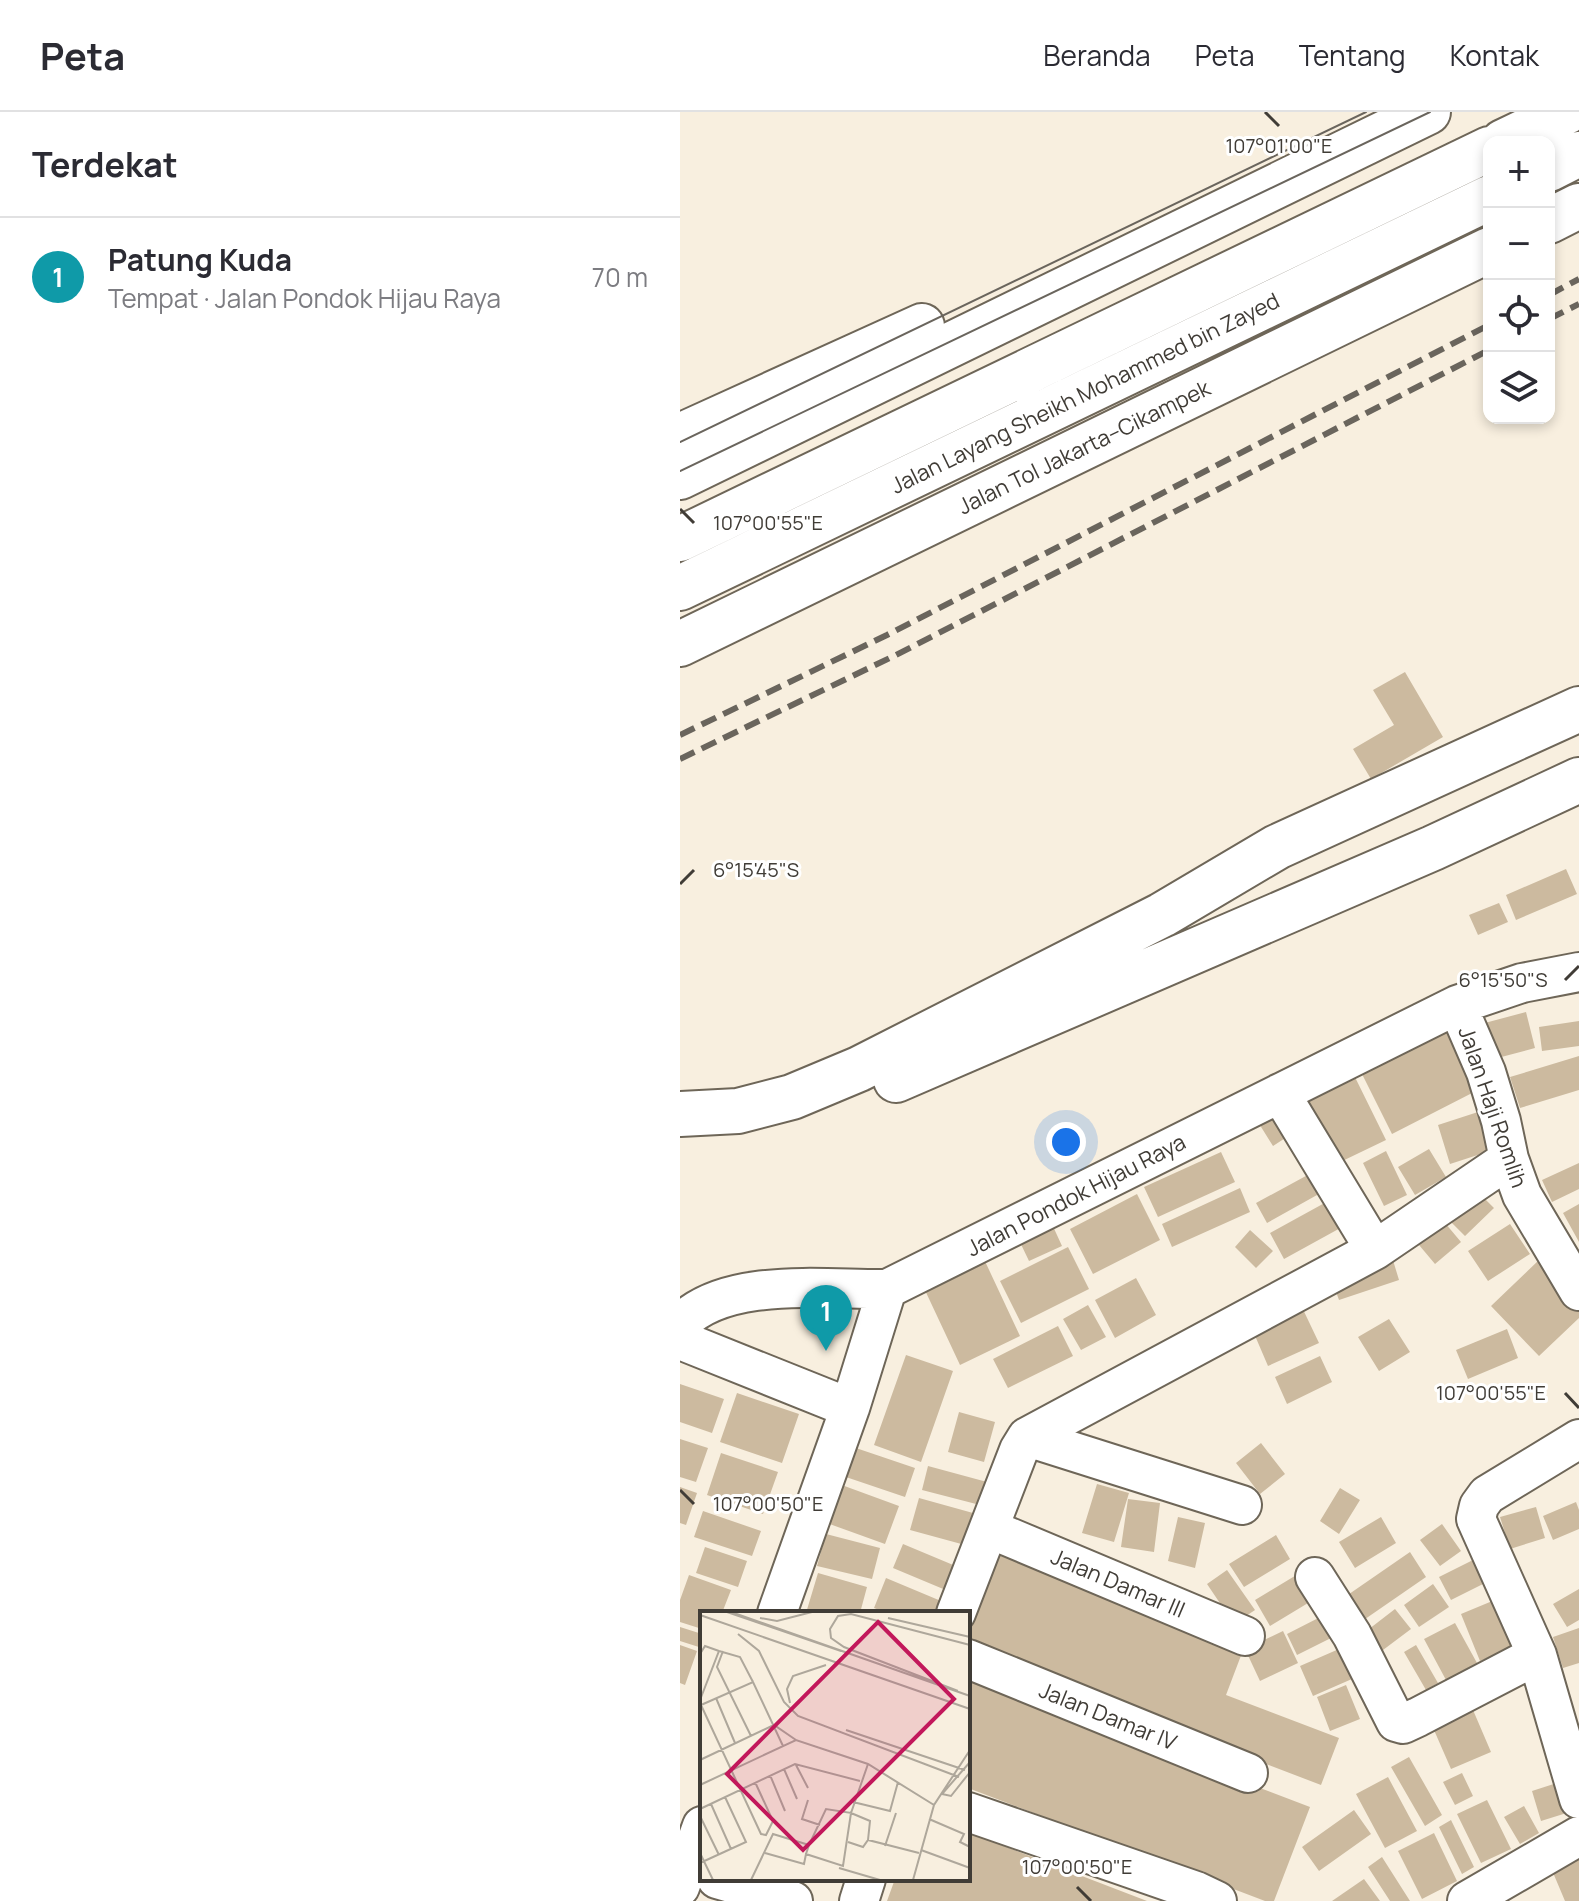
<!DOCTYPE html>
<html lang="id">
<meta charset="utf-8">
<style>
body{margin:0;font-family:Manrope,sans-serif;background:#f2f2f3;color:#2b2b33}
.controls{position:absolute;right:24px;top:24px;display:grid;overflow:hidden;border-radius:16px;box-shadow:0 4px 12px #0003}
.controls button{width:72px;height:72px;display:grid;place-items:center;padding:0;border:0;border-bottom:2px solid #e1e1e2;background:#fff;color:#2b2b33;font:40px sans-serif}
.you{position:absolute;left:386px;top:1030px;width:28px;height:28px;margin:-20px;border:6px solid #fff;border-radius:50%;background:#1a73e8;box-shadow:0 0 0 12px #1a73e833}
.badge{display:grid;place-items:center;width:52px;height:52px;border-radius:50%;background:#111827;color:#fff;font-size:26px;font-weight:700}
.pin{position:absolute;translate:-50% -66px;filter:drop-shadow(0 2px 4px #0008)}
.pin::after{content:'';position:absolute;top:42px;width:28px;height:24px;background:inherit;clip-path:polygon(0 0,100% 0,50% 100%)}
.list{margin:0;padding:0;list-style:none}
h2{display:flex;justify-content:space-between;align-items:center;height:104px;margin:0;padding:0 32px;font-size:34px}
h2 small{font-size:26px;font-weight:400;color:#7c7c81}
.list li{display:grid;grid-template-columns:52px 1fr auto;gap:24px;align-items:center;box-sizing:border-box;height:120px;padding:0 32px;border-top:2px solid #e1e1e2}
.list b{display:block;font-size:30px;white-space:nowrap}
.list p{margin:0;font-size:26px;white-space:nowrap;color:#7c7c81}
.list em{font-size:26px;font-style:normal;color:#7c7c81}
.icon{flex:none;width:44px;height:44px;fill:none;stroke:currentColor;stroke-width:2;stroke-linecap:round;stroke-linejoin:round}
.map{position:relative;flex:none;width:899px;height:1789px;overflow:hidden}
header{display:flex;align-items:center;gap:48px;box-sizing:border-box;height:112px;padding:0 40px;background:#fff;border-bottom:2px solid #e1e1e2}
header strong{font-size:38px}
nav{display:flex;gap:44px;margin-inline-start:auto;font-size:28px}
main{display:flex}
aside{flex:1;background:#fff}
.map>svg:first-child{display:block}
.building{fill:#ccba9f}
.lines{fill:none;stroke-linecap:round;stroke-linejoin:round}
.minor-casing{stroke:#6e6658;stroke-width:42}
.highway-casing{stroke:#6e6658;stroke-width:48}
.minor{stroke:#fff;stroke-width:38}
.highway{stroke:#fff;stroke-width:44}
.tram{stroke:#6a655d;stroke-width:2}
.rail{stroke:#6a655d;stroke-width:6;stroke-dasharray:16 8;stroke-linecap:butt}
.ticks{fill:none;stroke:#403c36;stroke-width:3}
.labels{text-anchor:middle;stroke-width:6;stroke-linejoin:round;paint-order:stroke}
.street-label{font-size:22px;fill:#403c36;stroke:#fff}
.inset-road{fill:none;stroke:#aea79b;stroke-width:2}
.view{fill:#c2185b;fill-opacity:0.15;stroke:#c2185b;stroke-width:4}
.inset-edge{fill:none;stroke:#403c36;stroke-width:4}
.ticks-label{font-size:20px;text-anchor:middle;fill:#403c36;stroke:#fff;stroke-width:6;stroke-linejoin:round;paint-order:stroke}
</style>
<header>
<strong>Peta</strong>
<nav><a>Beranda</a><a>Peta</a><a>Tentang</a><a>Kontak</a></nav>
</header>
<main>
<aside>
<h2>Terdekat<small></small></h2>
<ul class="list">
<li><span class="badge" style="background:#0f9aa8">1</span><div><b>Patung Kuda</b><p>Tempat · Jalan Pondok Hijau Raya</p></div><em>70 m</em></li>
</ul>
</aside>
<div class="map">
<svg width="899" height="1789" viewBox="0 0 899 1789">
<rect width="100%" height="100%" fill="#f8efdf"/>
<path class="building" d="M725 560 763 625 691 667 673 637 714 613 693 578Z
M886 757 897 782 836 808 826 783Z
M819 791 828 810 798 823 789 803Z
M846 900 855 936 810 948 801 912Z
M899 909V934L862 939 859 915Z
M765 917 796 979 712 1022 681 960Z
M899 944V978L840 996 830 965Z
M668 951 706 1028 654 1053 617 976Z
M598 997 613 1021 593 1034 578 1010Z
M798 1000 810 1039 770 1052 758 1013Z
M749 1037 766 1065 735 1083 718 1055Z
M706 1039 727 1083 704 1094 683 1051Z
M541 1040 555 1070 478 1105 464 1075Z
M899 1051V1077L872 1090 862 1068Z
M635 1059 646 1078 587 1111 576 1091Z
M560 1076 570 1100 492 1135 482 1112Z
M799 1081 814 1096 785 1124 770 1109Z
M457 1082 480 1128 413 1162 390 1117Z
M650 1088 664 1114 604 1147 590 1121Z
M899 1092V1130L883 1101Z
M760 1105 781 1130 755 1152 734 1127Z
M371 1110 382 1134 349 1149 338 1126Z
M830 1112 850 1142 808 1169 788 1139Z
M570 1118 593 1139 576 1156 555 1135Z
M388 1135 409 1177 341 1211 320 1169Z
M303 1145 340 1224 280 1253 243 1174Z
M712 1145 719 1168 659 1188 651 1166Z
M859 1148 899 1190V1206L859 1244 811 1194Z
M456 1166 476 1203 435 1226 415 1188Z
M619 1189 639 1231 588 1254 570 1212Z
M408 1193 426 1225 401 1238 383 1207Z
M709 1207 730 1240 699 1259 678 1225Z
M378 1214 393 1244 328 1276 313 1247Z
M827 1217 838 1246 788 1267 776 1238Z
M226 1243 273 1259 241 1350 194 1333Z
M640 1244 652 1270 607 1292 595 1265Z
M0 1272 44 1287 32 1321 0 1310Z
M57 1281 119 1302 102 1351 40 1330Z
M279 1300 315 1310 304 1350 268 1340Z
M0 1327 28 1336 16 1370 0 1365Z
M581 1331 605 1362 580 1382 556 1351Z
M170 1334 235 1356 225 1385 160 1363Z
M41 1341 98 1360 83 1402 27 1383Z
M248 1354 307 1370 300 1393 242 1378Z
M159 1372 219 1394 205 1432 144 1410Z
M417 1372 449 1381 434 1430 402 1421Z
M0 1375 17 1381 6 1413 0 1411Z
M660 1376 680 1388 659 1422 640 1409Z
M239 1386 293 1401 285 1433 230 1418Z
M448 1387 480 1391 474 1440 441 1435Z
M896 1390 899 1398V1417L873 1428 863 1404Z
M856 1395 865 1426 830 1437 820 1405Z
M23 1399 81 1419 72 1444 14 1425Z
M498 1405 525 1411 515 1456 488 1449Z
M701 1405 716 1431 675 1456 659 1430Z
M762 1412 781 1439 760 1454 740 1428Z
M146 1422 200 1436 192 1467 137 1454Z
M596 1423 610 1447 564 1475 549 1452Z
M223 1432 278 1455 268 1479 213 1456Z
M25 1435 67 1449 58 1475 16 1461Z
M316 1438 565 1533 546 1583 659 1626 641 1673 288 1538V1511Z
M730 1440 746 1465 675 1514 659 1489Z
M795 1447 807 1470 771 1488 759 1465Z
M547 1458 575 1498 554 1512 527 1472Z
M623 1459 638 1485 590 1514 575 1488Z
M138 1461 187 1475 180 1501H126Z
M9 1463 51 1478 42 1501H22V1517L0 1510V1488Z
M206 1466 261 1489 256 1501H207L194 1496Z
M753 1472 769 1495 739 1515 724 1493Z
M899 1477V1508L887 1515 873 1492Z
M822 1485 841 1531 800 1549 781 1502Z
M715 1497 731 1517 695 1544 680 1524Z
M654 1498 665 1519 617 1543 607 1522Z
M775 1511 797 1551 766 1568 744 1527Z
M0 1515 22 1522V1536L0 1529Z
M899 1516V1551L883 1556 873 1525Z
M603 1519 618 1551 580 1569 565 1537Z
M675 1530 688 1560 633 1584 620 1554Z
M0 1533 17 1539 5 1573 0 1571Z
M736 1533 758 1571 746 1578 724 1540Z
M288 1565 630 1695 594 1789H585L288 1676Z
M666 1573 680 1607 650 1619 637 1585Z
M787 1584 811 1640 771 1657 747 1602Z
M729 1645 762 1703 745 1714 711 1655Z
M782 1661 793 1684 775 1693 763 1670Z
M708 1665 737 1719 705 1736 676 1682Z
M883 1669 893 1699 861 1709 852 1679Z
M807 1688 831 1737 801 1751 777 1702Z
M844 1694 859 1721 840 1732 824 1705Z
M674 1698 691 1722 639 1759 622 1735Z
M771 1708 794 1755 782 1762 759 1715Z
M288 1720 355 1746 467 1789H207L215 1767H288Z
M754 1721 777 1769 742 1787 718 1739Z
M899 1730V1789H885L866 1744Z
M702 1745 730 1789H710L688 1755Z
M684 1767 700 1789H652Z"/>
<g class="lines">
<g class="minor-casing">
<path id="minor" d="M777 893 806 960 821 1009 829 1047 842 1083 899 1179
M600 981 695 1138
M0 1212C45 1164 146 1178 207 1177
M0 1228 170 1296
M347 1325 562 1393
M899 1327 807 1383 799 1394 796 1407 857 1543 899 1687
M310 1417 565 1524
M635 1465 672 1523 716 1610 723 1612 738 1605 857 1543
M97 1501 170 1296 207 1177 777 893 842 871 899 860
M276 1501 339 1338 347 1325 695 1138 829 1047
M288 1547 568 1661
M288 1700 516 1779 537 1789
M37 1767 113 1789
M0 1775 22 1714
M179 1789 186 1767
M787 1789 899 1724"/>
</g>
<g class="highway-casing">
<path id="highway" d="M823 30 886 0
M869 57 899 42
M869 109 899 94
M0 324 242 214
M0 365 748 0
M0 427 809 37
M0 476 809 86
M0 532 809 138
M216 968 753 736 899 668
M0 1002 58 999 112 985 179 957 482 803 597 735 899 597"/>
</g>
<use href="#minor" class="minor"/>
<use href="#highway" class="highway"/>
<path class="tram" d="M0 330 686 0
M0 359 750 0"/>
<path class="rail" d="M869 183 899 167
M869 207 899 192
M0 623 207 523 809 213
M0 647 216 543 809 238"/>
</g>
<path class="ticks" d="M585 0 599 14M0 397 14 411M0 772 14 758M885 868 899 854M885 1281 899 1296M0 1378 14 1392M397 1775 411 1789"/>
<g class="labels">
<g class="street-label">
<text transform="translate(405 281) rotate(-26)" y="8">Jalan Layang Sheikh Mohammed bin Zayed</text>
<text transform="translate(404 335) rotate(-26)" y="8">Jalan Tol Jakarta–Cikampek</text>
<text transform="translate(813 995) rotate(71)" y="8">Jalan Haji Romlih</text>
<text transform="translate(396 1083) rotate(-27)" y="8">Jalan Pondok Hijau Raya</text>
<text transform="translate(438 1471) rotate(23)" y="8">Jalan Damar III</text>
<text transform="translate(428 1604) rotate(22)" y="8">Jalan Damar IV</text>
</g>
</g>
<g transform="translate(20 1499)">
<rect width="270" height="270" fill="#f8efdf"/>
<path class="inset-road" d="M27 1 141 40M31 1 270 85M0 4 270 98M60 7 77 10 112 1M188 7 270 26M38 23 59 40 84 91 98 105 259 166M23 40 17 56 51 125M0 43 5 35 19 40M258 80 144 36 131 27 130 18 138 5 151 3 270 34M16 87 35 132M0 89 19 40 40 46 53 71M90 92 87 78 93 65 126 54M1 94 61 223 66 224 73 210 55 171M1 94 53 71 83 135M146 119 265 159M0 149 74 114 96 129M96 154 108 177M84 158 97 188M70 164 85 200M0 174 96 129 168 153 234 194M242 183 251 185 270 161M242 183 270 151M108 189 102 208 120 214M153 191 190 200 198 171M11 193 31 238M0 198 95 153 160 170M0 205 19 244M229 208 264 223 260 231 270 236M148 231 163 236 168 229 219 242M109 234 106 243 143 255 151 202 170 210 168 229M185 235 196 202M221 239 270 257M0 242 13 269M65 242 104 253 106 243M0 252 46 231 25 186M139 257 180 269M51 269 73 223 109 234 126 198 151 202 168 153M213 269 234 194 270 139"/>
<path class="view" d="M178 11 254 88 103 239 27 163Z"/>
<rect width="270" height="270" class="inset-edge"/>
</g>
<g class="ticks-label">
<text x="599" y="41">107°01'00"E</text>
<text x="88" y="418">107°00'55"E</text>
<text x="76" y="765">6°15'45"S</text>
<text x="823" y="875">6°15'50"S</text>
<text x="811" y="1288">107°00'55"E</text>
<text x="88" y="1399">107°00'50"E</text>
<text x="397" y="1762">107°00'50"E</text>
</g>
</svg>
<div class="controls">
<button>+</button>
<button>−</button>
<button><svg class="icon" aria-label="locate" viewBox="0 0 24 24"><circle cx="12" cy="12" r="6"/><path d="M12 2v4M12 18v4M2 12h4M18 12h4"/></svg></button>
<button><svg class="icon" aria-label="layers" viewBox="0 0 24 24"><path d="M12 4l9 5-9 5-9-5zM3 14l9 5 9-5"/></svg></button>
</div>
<div class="you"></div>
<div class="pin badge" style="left:146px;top:1239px;background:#0f9aa8">1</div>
</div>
</main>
